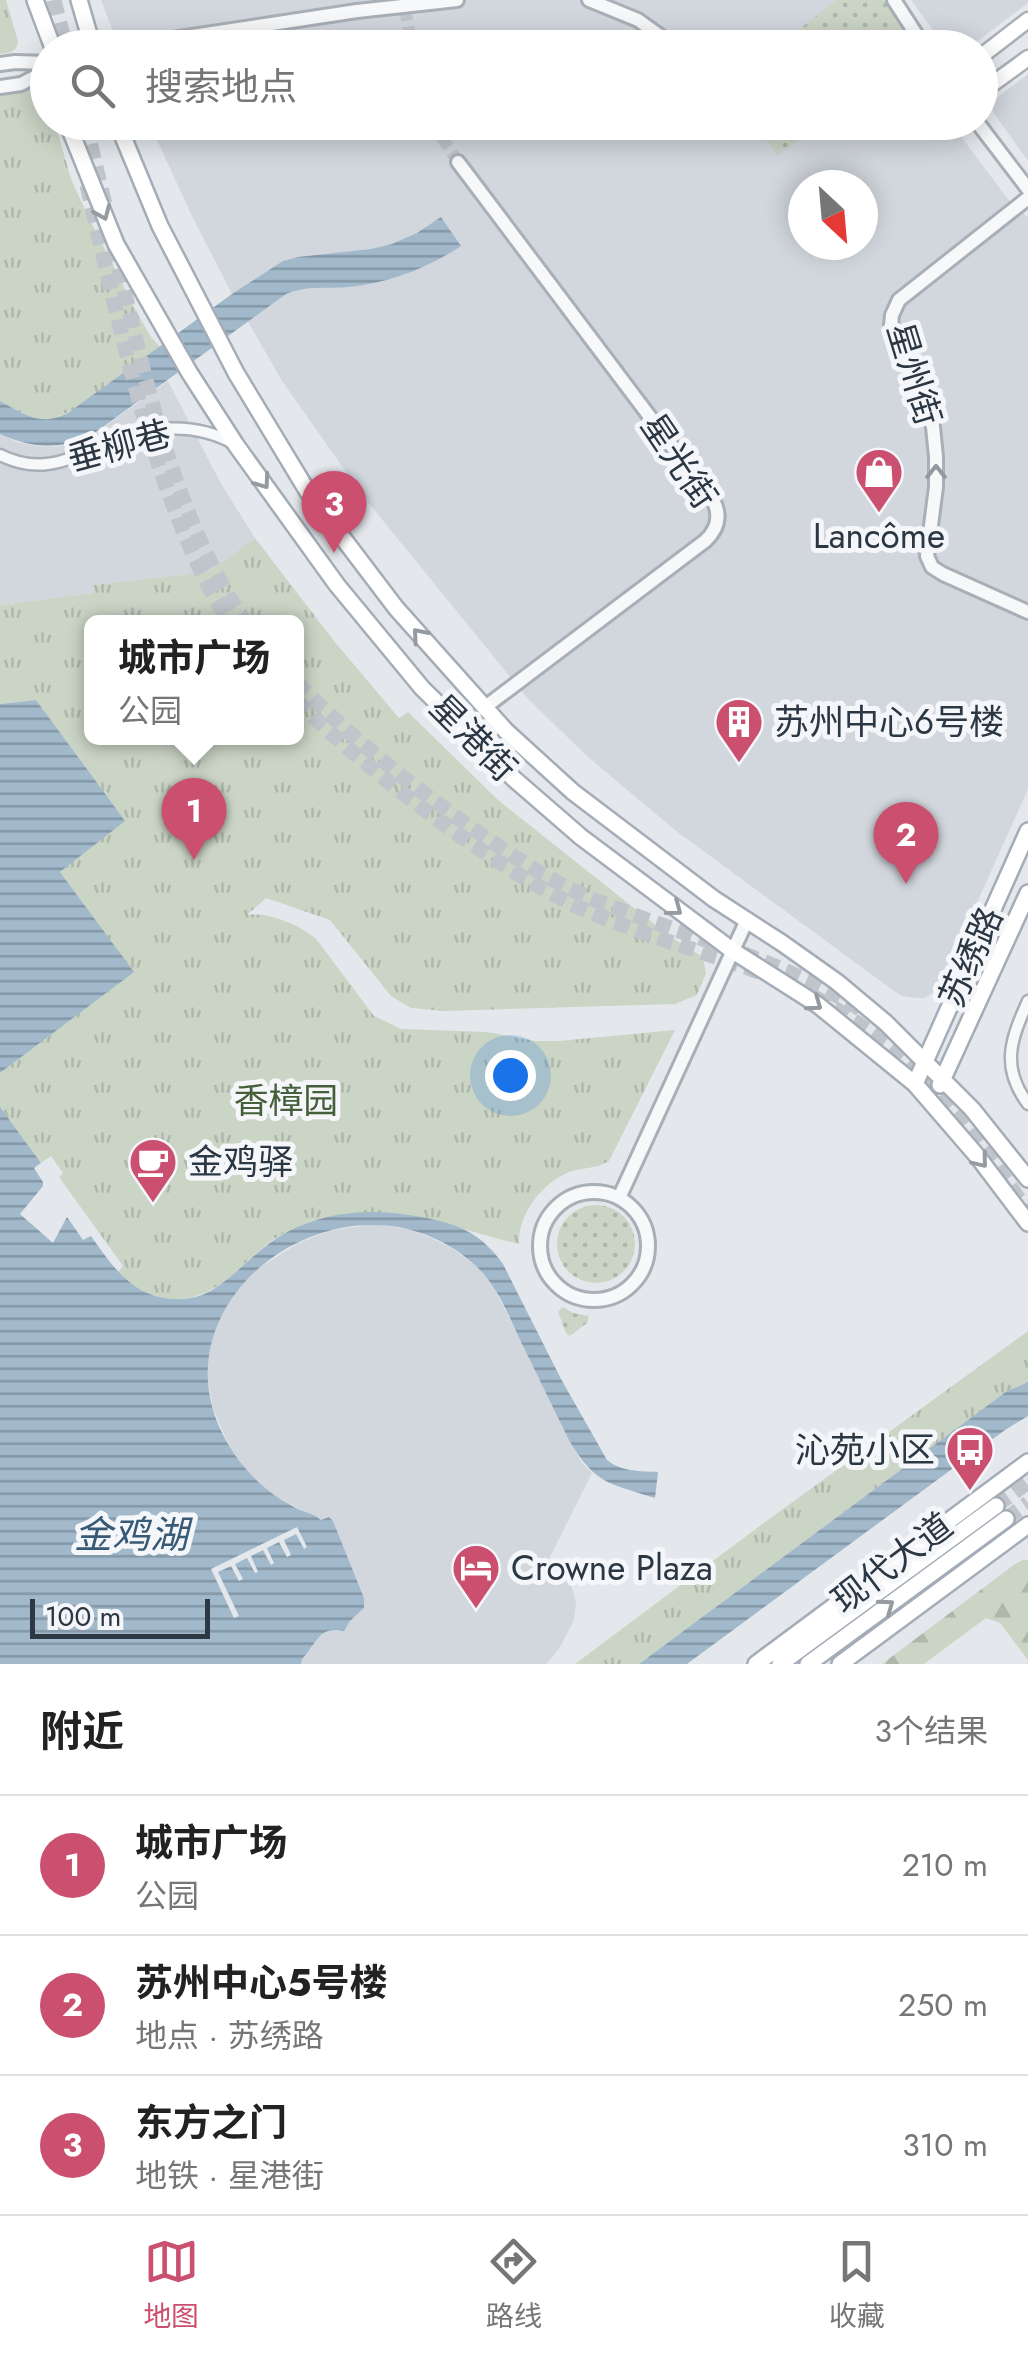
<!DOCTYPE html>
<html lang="zh">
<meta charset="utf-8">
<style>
body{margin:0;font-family:Jost,"Noto Sans SC",sans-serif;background:#f2f2f2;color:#222}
.compass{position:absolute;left:788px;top:170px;width:90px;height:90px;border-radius:50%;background:#fff;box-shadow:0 5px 25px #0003;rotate:154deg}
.scale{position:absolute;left:30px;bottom:25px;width:180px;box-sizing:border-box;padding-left:10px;border:5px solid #2c3744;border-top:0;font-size:28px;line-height:35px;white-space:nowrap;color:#2c3744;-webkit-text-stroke:8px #f4f6f9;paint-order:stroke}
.you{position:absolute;left:510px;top:1075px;width:35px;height:35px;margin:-25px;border:8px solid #fff;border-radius:50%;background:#1a73e8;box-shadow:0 0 0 15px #1a73e833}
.badge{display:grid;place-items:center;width:65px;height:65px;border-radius:50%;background:#cb4f6e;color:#fff;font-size:32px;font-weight:700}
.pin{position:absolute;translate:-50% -82px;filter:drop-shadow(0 2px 5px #0008)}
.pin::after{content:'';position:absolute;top:52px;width:35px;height:30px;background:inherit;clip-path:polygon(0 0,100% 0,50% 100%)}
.popup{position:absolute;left:84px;top:615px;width:220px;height:130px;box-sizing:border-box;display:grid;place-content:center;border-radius:15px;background:#fff;filter:drop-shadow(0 2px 8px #0005);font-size:32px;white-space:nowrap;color:#767676}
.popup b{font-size:38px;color:#222}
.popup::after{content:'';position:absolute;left:50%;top:100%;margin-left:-20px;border:20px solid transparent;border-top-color:#fff}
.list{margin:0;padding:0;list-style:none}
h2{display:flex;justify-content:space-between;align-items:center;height:130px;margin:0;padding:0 40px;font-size:42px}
h2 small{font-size:32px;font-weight:400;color:#767676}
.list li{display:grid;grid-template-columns:65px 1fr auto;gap:30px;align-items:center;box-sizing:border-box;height:140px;padding:0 40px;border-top:2px solid #e0e0e0}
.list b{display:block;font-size:38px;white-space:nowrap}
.list p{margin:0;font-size:32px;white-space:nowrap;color:#767676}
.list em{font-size:32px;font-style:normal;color:#767676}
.icon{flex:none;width:55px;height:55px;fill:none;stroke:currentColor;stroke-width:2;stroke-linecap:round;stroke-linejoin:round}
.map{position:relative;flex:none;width:1028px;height:1664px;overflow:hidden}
.search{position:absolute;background:#fff;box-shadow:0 5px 25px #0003;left:30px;right:30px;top:30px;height:110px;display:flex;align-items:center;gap:25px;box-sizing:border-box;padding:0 35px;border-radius:55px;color:#767676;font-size:38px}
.sheet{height:550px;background:#fff}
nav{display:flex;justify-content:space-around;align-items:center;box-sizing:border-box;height:140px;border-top:2px solid #e0e0e0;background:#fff;font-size:28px;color:#767676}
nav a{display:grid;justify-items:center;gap:5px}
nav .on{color:#cb4f6e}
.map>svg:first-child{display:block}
.built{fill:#d2d7dd;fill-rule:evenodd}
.grass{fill:url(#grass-dots)}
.forest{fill:url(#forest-firs)}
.park{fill:url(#park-tufts);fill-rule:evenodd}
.water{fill:url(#water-rules)}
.pier{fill:#e4e8ec}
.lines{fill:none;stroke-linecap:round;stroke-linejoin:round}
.tertiary-tunnel{stroke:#bfc5ca;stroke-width:12;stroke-dasharray:12 6;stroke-linecap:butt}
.primary-tunnel{stroke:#bfc5ca;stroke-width:15;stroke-dasharray:15 8;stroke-linecap:butt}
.minor-casing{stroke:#a9afb6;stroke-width:15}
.tertiary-casing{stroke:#a9afb6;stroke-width:18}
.secondary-casing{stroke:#a9afb6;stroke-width:19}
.primary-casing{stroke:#a4adb7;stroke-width:20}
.minor{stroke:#f7f8fa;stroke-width:10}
.tertiary{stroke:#f7f8fa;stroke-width:12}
.secondary{stroke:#fff;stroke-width:14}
.primary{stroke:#fff;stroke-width:15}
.oneway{stroke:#969ba2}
.oneway2{stroke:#92989f}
.labels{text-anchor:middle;stroke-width:10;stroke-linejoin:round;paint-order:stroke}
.street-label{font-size:35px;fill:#2c3744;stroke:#f4f6f9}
.poi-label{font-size:35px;fill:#2c3744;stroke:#f4f6f9;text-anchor:start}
.park-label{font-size:35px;fill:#455f3a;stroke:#f4f6f9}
.water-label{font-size:38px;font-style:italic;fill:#375a77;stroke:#f4f6f9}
</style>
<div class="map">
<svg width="1028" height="1664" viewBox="0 0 1028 1664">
<defs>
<pattern id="grass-dots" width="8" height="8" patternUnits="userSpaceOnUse" patternTransform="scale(2.5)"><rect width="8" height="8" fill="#cbd5c6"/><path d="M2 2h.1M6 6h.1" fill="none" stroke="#aeb7ab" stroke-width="1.8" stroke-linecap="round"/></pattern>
<pattern id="forest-firs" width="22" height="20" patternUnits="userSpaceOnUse" patternTransform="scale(2.5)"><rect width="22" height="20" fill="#cbd5c6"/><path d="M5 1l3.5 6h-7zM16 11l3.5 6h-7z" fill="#aeb7ab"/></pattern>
<pattern id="park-tufts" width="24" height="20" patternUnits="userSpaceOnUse" patternTransform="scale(2.5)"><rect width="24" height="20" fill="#cbd5c6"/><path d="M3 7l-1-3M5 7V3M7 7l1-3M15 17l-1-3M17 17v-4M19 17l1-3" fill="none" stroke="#aeb7ab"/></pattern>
<pattern id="water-rules" width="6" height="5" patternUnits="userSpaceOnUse" patternTransform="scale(2.5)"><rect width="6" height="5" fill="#a1b9ca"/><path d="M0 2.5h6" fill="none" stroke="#8397a6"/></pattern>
</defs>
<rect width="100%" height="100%" fill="#e4e8ec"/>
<path class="built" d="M101 0H884L920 47H119Z
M911 0H1028V3L979 40 960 46 950 44 938 37Z
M1028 74V161L993 112V103L1000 95Z
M149 123H951L1013 206 1028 217V789L941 983 935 991 925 998H917L902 996 894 991 676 831 587 756 528 699 363 496 282 381 232 294 193 218ZM803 185H863V245H803Z
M168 381 220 482 255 538 208 572 95 585V593L0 605V434L17 442 37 446 56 447 73 443 97 432Z
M375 1224 411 1230 431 1238 450 1247 480 1269 493 1286 582 1463 592 1473 547 1563 558 1570 571 1584 576 1602 574 1620 559 1649 546 1664H301L302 1659 311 1649 316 1638 331 1629 344 1630 350 1621 364 1608V1598L333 1521 329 1518 320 1520 273 1495 256 1482 230 1448 213 1408 208 1381V1358L213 1333 226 1304 234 1292 259 1268 297 1244 328 1231Z"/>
<path class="grass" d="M837 0H884L920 47 775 48Z
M752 123H822L778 155Z
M557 1244a39 39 0 1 1 78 0a39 39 0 1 1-78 0Z
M563 1307 573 1313 589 1316 587 1323 570 1336 566 1333 558 1312Z"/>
<path class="forest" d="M1023 1560H1028V1660L1000 1623 986 1618 924 1664H882L1015 1564Z"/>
<path class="park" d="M0 0H6L18 41C17 52 10 53 0 54Z
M44 86 47 99 48 122 55 123 71 179 88 216 136 311 151 337 160 347C137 364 68 423 42 420 28 419 13 408 0 401V92Z
M255 538 334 641 399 718 408 712 498 800 668 935 703 957 706 973 697 995 675 1004 445 1011 411 1008 391 996 330 920 266 898 247 915C266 911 303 926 317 940L374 1016 401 1029 488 1032 535 1041H559L675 1030 609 1161C597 1169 583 1167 569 1172 542 1183 518 1214 519 1244 455 1229 407 1205 339 1215 316 1218 293 1227 274 1239 240 1263 217 1302 171 1299 150 1297 132 1288 118 1272L123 1266 59 1177 63 1173 51 1156 41 1163 0 1107V1073L133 972 60 872 124 821 36 700 0 704V605L94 593V585L208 572ZM91 622H296V738H91Z
M1028 1331V1382L1007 1391 639 1664H575L757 1528Z"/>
<path class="water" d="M441 217 461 246C428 268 389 283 349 287 328 289 306 285 286 294L89 437C57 450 31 448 0 434V401C26 415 39 427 68 413L232 294 283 261 298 257 371 249 392 244 417 233Z
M36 700 125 821 60 872 134 972 0 1073V704Z
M0 1107 41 1163 34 1168 43 1182V1186L20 1214 53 1243 67 1217 83 1240 91 1236C112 1266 132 1296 172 1299 190 1300 206 1296 221 1284 244 1267 262 1245 287 1232 328 1210 376 1208 421 1217 458 1224 480 1232 503 1264L561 1379 607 1460C622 1472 639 1471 658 1472L655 1498C608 1483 595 1484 569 1440 553 1408 538 1376 522 1344 509 1317 498 1286 476 1266 345 1145 117 1315 246 1469 261 1487 279 1500 300 1510 308 1513 314 1514 321 1520L329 1517 333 1521 364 1598V1608L350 1621 344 1631C317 1625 316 1646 302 1659L301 1664H0Z
M1028 1382V1416L1005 1430 687 1664H639L1007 1391Z"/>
<path class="pier" d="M297 1527 307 1547 304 1549 296 1534 284 1540 291 1555 287 1557 279 1542 267 1548 274 1563 271 1565 263 1550 251 1556 258 1572 255 1573 247 1558 235 1564 243 1579 239 1581 231 1566 218 1572 239 1616 234 1618 211 1569Z"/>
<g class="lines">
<path class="tertiary-tunnel" d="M405 9 412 48
M432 122 458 162"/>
<path class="primary-tunnel" d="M54 0 66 48
M85 122 105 204
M87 185C111 290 133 396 170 497 187 541 204 584 230 622
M114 246C144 374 171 511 245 622
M296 682C356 742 421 794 491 841 522 862 554 883 590 898 682 936 778 957 863 1011
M296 700C353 756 415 805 481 850 513 871 545 892 581 908 639 934 701 951 762 973
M814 997C911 1048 967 1123 1028 1212
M996 1506 1028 1482
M1006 1519 1028 1503"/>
<g class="minor-casing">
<path id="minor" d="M0 455C40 475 67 460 105 444 147 426 193 421 233 443
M1028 1001C1011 1039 1000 1067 1028 1104"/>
</g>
<g class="tertiary-casing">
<path id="tertiary" d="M589 0 638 20 677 48
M894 0 925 48
M113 48 357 11 457 0
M0 64 15 62 48 63
M0 87 21 84 48 70
M977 122 1028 189
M458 162 714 502C721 517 717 530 705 541L484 708
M1028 198 899 300 892 315 891 325 921 383 933 427 936 457V487L927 556 932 567 943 574 1028 612
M540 1246a54 54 0 1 1 108 0a54 54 0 1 1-108 0Z
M619 1198 747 920"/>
</g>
<g class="secondary-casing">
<path id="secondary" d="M980 57 1028 20
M980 93 1028 58"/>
</g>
<g class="primary-casing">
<path id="primary" d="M35 0 53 48
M79 0 93 48
M67 122 116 244 189 372 236 445 337 585 422 688 513 778 581 837 733 951 818 1005 915 1084 978 1157 1028 1223
M117 122 160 226 236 373 308 492 396 608 506 731 573 792 714 899 782 943 837 982 886 1023 972 1109 1028 1179
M915 1084 1028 831
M940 1085 1028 893
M756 1664 1028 1462
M780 1664 996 1506
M808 1664 1006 1519
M840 1664 1028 1525"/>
</g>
<use href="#minor" class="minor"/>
<use href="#tertiary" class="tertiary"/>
<use href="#secondary" class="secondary"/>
<use href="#primary" class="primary"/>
</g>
<defs><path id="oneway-chevron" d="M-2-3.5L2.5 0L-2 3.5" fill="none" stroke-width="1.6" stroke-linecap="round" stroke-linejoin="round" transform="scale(2.5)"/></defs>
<g class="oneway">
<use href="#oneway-chevron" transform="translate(103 213) rotate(67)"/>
<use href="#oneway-chevron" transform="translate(263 482) rotate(54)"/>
<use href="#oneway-chevron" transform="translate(419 635) rotate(-131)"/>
<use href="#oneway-chevron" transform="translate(675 909) rotate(37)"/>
<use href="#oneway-chevron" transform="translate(815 1004) rotate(36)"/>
<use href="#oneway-chevron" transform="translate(981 1161) rotate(51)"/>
<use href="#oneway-chevron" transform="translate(887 1606) rotate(-36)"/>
</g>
<use class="oneway2" href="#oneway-chevron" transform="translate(936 472) rotate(-90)"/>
<defs>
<g id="shop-pin" transform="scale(2.5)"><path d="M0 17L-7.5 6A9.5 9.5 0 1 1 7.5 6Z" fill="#cb4f6e" stroke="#f4f6f9"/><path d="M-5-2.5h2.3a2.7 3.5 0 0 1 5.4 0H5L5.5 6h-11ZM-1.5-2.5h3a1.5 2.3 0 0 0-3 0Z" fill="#fff"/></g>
<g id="building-pin" transform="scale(2.5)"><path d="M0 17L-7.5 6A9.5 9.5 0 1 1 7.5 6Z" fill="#cb4f6e" stroke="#f4f6f9"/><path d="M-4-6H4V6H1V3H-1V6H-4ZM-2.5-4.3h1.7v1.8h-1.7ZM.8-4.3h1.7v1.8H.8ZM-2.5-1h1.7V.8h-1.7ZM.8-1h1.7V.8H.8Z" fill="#fff"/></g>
<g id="cafe-pin" transform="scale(2.5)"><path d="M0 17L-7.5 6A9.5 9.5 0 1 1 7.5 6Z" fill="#cb4f6e" stroke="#f4f6f9"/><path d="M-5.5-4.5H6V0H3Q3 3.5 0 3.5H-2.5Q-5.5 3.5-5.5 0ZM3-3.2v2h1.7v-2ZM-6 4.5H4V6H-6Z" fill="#fff"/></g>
<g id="bus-pin" transform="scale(2.5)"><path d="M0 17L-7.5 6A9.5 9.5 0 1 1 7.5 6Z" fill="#cb4f6e" stroke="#f4f6f9"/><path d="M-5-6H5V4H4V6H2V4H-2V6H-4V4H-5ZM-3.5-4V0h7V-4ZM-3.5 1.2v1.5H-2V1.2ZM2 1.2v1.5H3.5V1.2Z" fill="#fff"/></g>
<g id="hotel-pin" transform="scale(2.5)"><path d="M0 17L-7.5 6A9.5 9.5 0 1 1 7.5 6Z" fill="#cb4f6e" stroke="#f4f6f9"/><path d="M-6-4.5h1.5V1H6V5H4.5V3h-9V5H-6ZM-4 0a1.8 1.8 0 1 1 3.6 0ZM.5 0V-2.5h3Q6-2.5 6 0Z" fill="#fff"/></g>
</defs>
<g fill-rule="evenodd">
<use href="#shop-pin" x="879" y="472"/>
<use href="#building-pin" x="739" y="722"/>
<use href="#cafe-pin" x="153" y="1162"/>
<use href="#bus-pin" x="970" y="1450"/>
<use href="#hotel-pin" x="476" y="1568"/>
</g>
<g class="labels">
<g class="street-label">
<text transform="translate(914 374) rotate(73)" y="12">星州街</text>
<text transform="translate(119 446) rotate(-15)" y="12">垂柳巷</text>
<text transform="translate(679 461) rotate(56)" y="12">星光街</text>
<text transform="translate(473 738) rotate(45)" y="12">星港街</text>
<text transform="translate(971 957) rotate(-66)" y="12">苏绣路</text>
<text transform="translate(892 1563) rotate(-37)" y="12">现代大道</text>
</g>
<g class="poi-label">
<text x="879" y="548" text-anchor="middle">Lancôme</text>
<text x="774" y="734">苏州中心6号楼</text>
<text x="188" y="1174">金鸡驿</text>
<text x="935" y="1462" text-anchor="end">沁苑小区</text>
<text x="511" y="1580">Crowne Plaza</text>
</g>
<g class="park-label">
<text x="286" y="1113">香樟园</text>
</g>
<g class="water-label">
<text x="131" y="1548">金鸡湖</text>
</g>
</g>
</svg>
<svg class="compass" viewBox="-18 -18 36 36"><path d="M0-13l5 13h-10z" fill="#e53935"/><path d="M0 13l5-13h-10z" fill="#767676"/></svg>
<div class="scale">100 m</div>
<div class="you"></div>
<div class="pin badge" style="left:194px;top:860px">1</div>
<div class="popup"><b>城市广场</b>公园</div>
<div class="pin badge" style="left:906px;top:884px">2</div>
<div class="pin badge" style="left:334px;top:553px">3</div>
<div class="search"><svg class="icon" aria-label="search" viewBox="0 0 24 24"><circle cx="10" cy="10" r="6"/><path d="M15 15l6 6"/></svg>搜索地点</div>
</div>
<section class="sheet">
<h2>附近<small>3个结果</small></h2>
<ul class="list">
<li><span class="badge">1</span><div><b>城市广场</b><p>公园</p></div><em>210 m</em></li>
<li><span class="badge">2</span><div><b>苏州中心5号楼</b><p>地点 · 苏绣路</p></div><em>250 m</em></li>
<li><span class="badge">3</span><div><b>东方之门</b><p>地铁 · 星港街</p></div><em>310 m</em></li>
</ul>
</section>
<nav>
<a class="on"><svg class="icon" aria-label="map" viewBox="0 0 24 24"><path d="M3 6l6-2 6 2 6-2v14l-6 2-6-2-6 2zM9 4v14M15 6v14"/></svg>地图</a>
<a><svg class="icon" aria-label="directions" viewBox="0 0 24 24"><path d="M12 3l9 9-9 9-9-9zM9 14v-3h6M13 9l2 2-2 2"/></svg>路线</a>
<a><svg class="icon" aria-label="saved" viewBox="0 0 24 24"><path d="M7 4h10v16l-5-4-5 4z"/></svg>收藏</a>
</nav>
